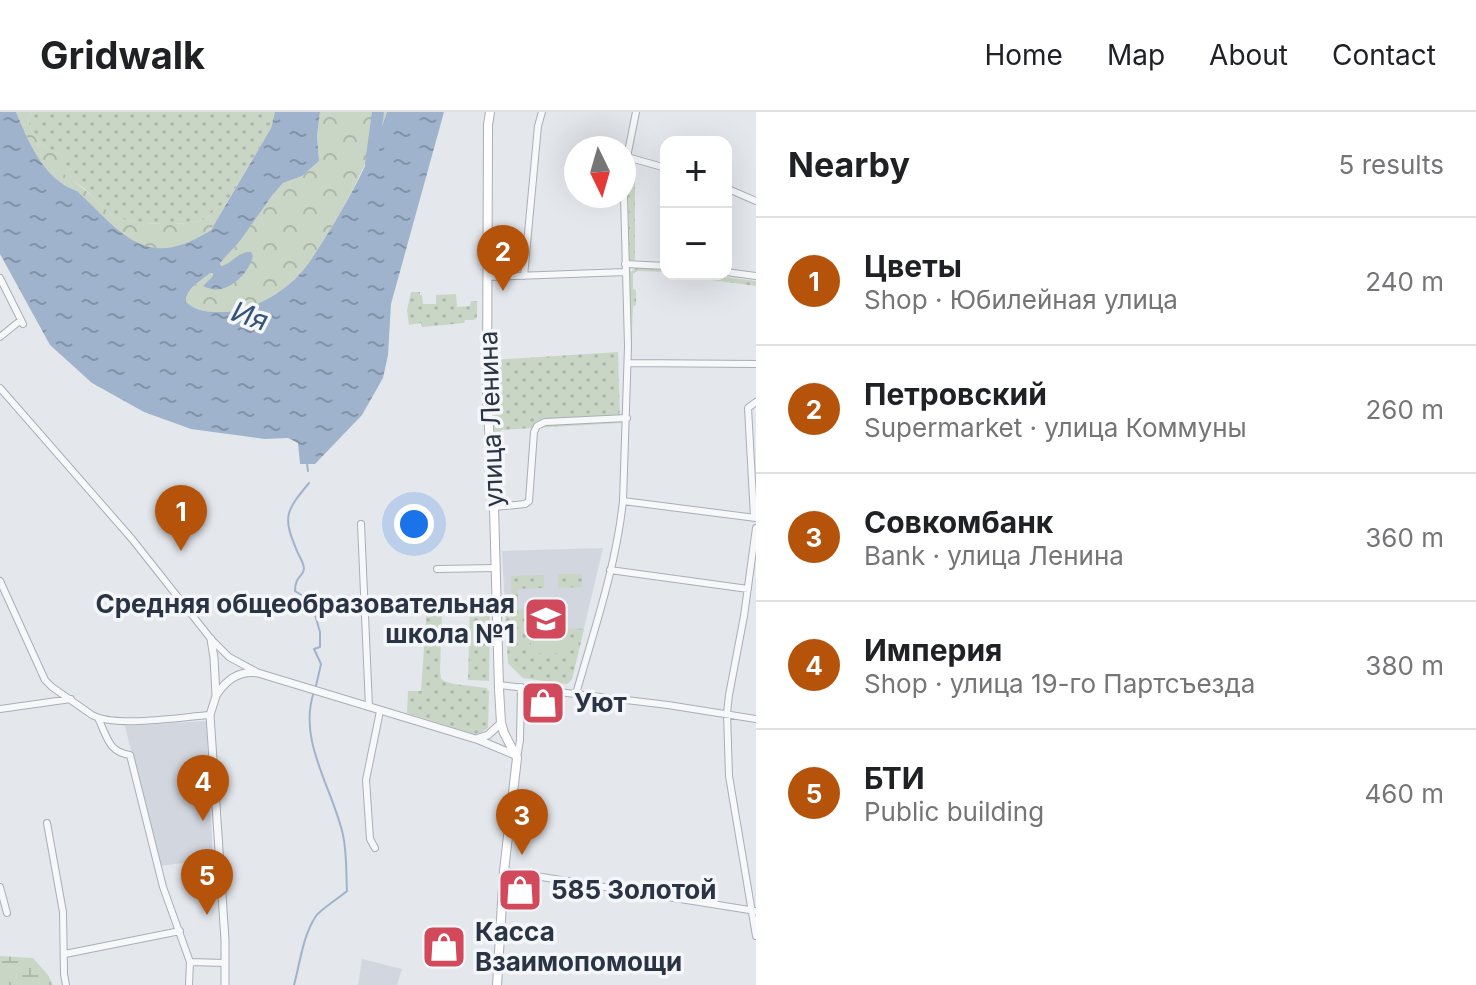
<!DOCTYPE html>
<meta charset="utf-8">
<style>
body{margin:0;font-family:Inter,sans-serif;background:#f2f2f2;color:#202124}
.controls{position:absolute;right:24px;top:24px;display:grid;overflow:hidden;border-radius:16px;box-shadow:0 8px 32px #0002}
.controls button{width:72px;height:72px;display:grid;place-items:center;padding:0;border:0;border-bottom:2px solid #e0e0e0;background:#fff;color:#202124;font:40px sans-serif}
.compass{position:absolute;left:564px;top:24px;width:72px;height:72px;border-radius:50%;background:#fff;box-shadow:0 8px 32px #0002;rotate:175deg}
.you{position:absolute;left:414px;top:412px;width:28px;height:28px;margin:-20px;border:6px solid #fff;border-radius:50%;background:#1a73e8;box-shadow:0 0 0 12px #1a73e833}
.badge{display:grid;place-items:center;width:52px;height:52px;border-radius:50%;background:#b45309;color:#fff;font-size:26px;font-weight:700}
.pin{position:absolute;translate:-50% -66px;filter:drop-shadow(0 2px 4px #0008)}
.pin::after{content:'';position:absolute;top:42px;width:28px;height:24px;background:inherit;clip-path:polygon(0 0,100% 0,50% 100%)}
.list{margin:0;padding:0;list-style:none}
h2{display:flex;justify-content:space-between;align-items:center;height:104px;margin:0;padding:0 32px;font-size:34px}
h2 small{font-size:26px;font-weight:400;color:#757577}
.list li{display:grid;grid-template-columns:52px 1fr auto;gap:24px;align-items:center;box-sizing:border-box;height:128px;padding:0 32px;border-top:2px solid #e0e0e0}
.list b{display:block;font-size:30px;white-space:nowrap}
.list p{margin:0;font-size:26px;white-space:nowrap;color:#757577}
.list em{font-size:26px;font-style:normal;color:#757577}
.map{position:relative;flex:none;width:756px;height:873px;overflow:hidden}
header{display:flex;align-items:center;gap:48px;box-sizing:border-box;height:112px;padding:0 40px;background:#fff;border-bottom:2px solid #e0e0e0}
header strong{font-size:38px}
nav{display:flex;gap:44px;margin-inline-start:auto;font-size:28px}
main{display:flex}
aside{flex:1;background:#fff}
.map>svg:first-child{display:block}
.built{fill:#d2d6de}
.grass{fill:url(#grass-dots)}
.forest{fill:url(#forest-crowns)}
.wetland{fill:url(#wetland-marsh)}
.park{fill:#c9d6c5}
.water{fill:url(#water-ripples)}
.lines{fill:none;stroke-linecap:round;stroke-linejoin:round}
.stream{stroke:#9fb4cc;stroke-width:2}
.river{stroke:#9fb4cc;stroke-width:12}
.minor-casing{stroke:#a9aeb7;stroke-width:8}
.tertiary-casing{stroke:#a9aeb7;stroke-width:9}
.secondary-casing{stroke:#a9aeb7;stroke-width:10}
.minor{stroke:#f7f8fa;stroke-width:6}
.tertiary{stroke:#f7f8fa;stroke-width:7}
.secondary{stroke:#fff;stroke-width:8}
.labels{text-anchor:middle;stroke-width:7;stroke-linejoin:round;paint-order:stroke}
.street-label{font-size:26px;fill:#2b3445;stroke:#f4f6f9}
.poi-label{font-size:26px;font-weight:bold;fill:#2b3445;stroke:#f4f6f9;text-anchor:start}
.water-label{font-size:28px;font-style:italic;fill:#34527a;stroke:#f4f6f9}
</style>
<header>
<strong>Gridwalk</strong>
<nav><a>Home</a><a>Map</a><a>About</a><a>Contact</a></nav>
</header>
<main>
<div class="map">
<svg width="756" height="873" viewBox="0 0 756 873">
<defs>
<pattern id="grass-dots" width="8" height="8" patternUnits="userSpaceOnUse" patternTransform="scale(2)"><rect width="8" height="8" fill="#c9d6c5"/><path d="M2 2h.1M6 6h.1" fill="none" stroke="#adb8ab" stroke-width="1.8" stroke-linecap="round"/></pattern>
<pattern id="forest-crowns" width="20" height="18" patternUnits="userSpaceOnUse" patternTransform="scale(2)"><rect width="20" height="18" fill="#c9d6c5"/><path d="M2 6a3 3 0 1 1 6 0M12 15a3 3 0 1 1 6 0" fill="none" stroke="#adb8ab"/></pattern>
<pattern id="wetland-marsh" width="20" height="14" patternUnits="userSpaceOnUse" patternTransform="scale(2)"><rect width="20" height="14" fill="#c9d6c5"/><path d="M1 5h8M5 5V1M11 12h8M15 12V8" fill="none" stroke="#adb8ab"/></pattern>
<pattern id="water-ripples" width="26" height="14" patternUnits="userSpaceOnUse" patternTransform="scale(2)"><rect width="26" height="14" fill="#9fb4cc"/><path d="M2 4q2-2 4 0t4 0M15 11q2-2 4 0t4 0" fill="none" stroke="#8293a7"/></pattern>
</defs>
<rect width="100%" height="100%" fill="#e4e7ec"/>
<path class="built" d="M603 436 572 567 567 572 523 566 508 551 502 439Z
M206 609 213 747 160 754 125 614Z
M362 847 402 857 397 873H358Z"/>
<path class="grass" d="M32 0H275L271 16 226 92C215 94 211 105 200 109 182 114 127 113 112 103 104 98 92 83 84 76 77 71 70 68 63 62L64 44C46 37 30 27 28 6Z
M631 54H635V148H629L628 57Z
M636 156 666 158V160L638 159 633 162V177L636 178V193L633 194 631 247H629L630 160Z
M682 162H699L756 169V174L682 164Z
M411 180H420V183H422L423 192H436V183L456 182 457 195 470 194 471 189H477V205L474 208H465L464 211 422 215 421 211 409 213 407 198Z
M618 240 620 311 501 318V374H496L492 248Z
M558 462H582V475L558 476Z
M544 463V476L518 477V490H512L511 464Z
M456 493 449 498H442L440 559 441 566 444 569 454 572 487 576V578L489 579 488 616 480 621 474 622 407 601 408 579H421L427 494Z
M470 494H490L489 569 468 568Z
M566 496V516L584 517 572 567 567 572 523 566 508 551 505 497Z"/>
<path class="forest" d="M16 0H32L28 6C30 27 46 37 64 44V62C70 68 77 71 84 77 92 83 105 98 112 103 128 113 182 114 200 109 211 105 215 94 226 92 221 100 216 112 209 119 191 136 155 144 133 129 112 115 95 96 77 79 44 68 28 29 16 0Z
M320 0H387C370 45 350 86 325 126 316 140 308 154 296 166 277 184 252 198 226 200 211 200 198 201 186 190 186 177 200 170 210 161H213L214 164 204 173 209 177 227 153 221 154 220 151 240 129 271 85 283 71 302 64 319 49 317 24Z"/>
<path class="wetland" d="M0 844 33 846 48 863 53 873H0Z"/>
<path class="park" d="M531 523H566V541H531Z"/>
<path class="water" d="M0 0H16C28 29 44 68 77 79 123 122 146 160 211 118L271 16 275 0H320L317 24 319 49 302 64 283 71 271 85 240 129 220 151 221 154C233 152 237 139 251 140L253 144C248 164 224 186 203 174L213 164V161H210C200 170 186 176 186 190 198 201 211 200 226 200 252 198 277 184 296 166 308 154 316 140 325 126 350 86 372 45 387 0H444L391 192 388 243 383 266 362 303 315 352H300L298 331 288 326 265 327 191 317 144 300 92 271 50 233 0 142Z"/>
<g class="lines">
<path class="stream" d="M307 352 308 359
M309 371C286 399 282 404 297 439 299 444 304 451 304 457 303 465 295 464 295 479L311 489 320 520V535L314 537 321 552 316 574
M294 873C300 851 303 823 316 804 320 798 339 786 347 779 346 761 347 741 343 723 333 677 297 628 314 580"/>
<path class="river" d="M371 52 378 0"/>
<g class="minor-casing">
<path id="minor" d="M627 45 666 56
M624 73 627 45 636 0
M726 76 756 89
M625 152 666 154
M726 160 756 164
M524 164 538 14 542 0
M488 165 626 160
M0 166 23 212
M0 225 21 208
M628 251 756 252
M0 276 132 427 211 527 229 545 255 559
M623 389 756 406
M494 395 525 392 529 389 534 320 537 314 545 310 627 306
M754 405 748 296 756 290
M361 412 369 595
M756 416 744 504 729 583 727 601 729 664 756 824
M437 457 496 456
M610 458 748 477
M0 469 45 568 52 575 92 603C115 616 181 605 210 603
M499 573 668 593 756 607
M576 582C594 518 616 455 623 389L628 234 624 84
M523 595 528 585 538 577
M0 597 71 587
M98 606C107 624 108 640 130 643L163 775 190 850 189 873
M517 646 520 628 521 575
M47 711 63 800 64 862 66 873
M375 736 370 727 366 668 380 599
M504 759 756 799
M0 775 7 801
M65 842 180 819
M190 850 225 851"/>
</g>
<g class="tertiary-casing">
<path id="tertiary" d="M211 527 214 546 216 584 210 603 225 828V873
M217 582C227 567 240 558 258 561L479 628 515 643
M476 627 488 623 501 611"/>
</g>
<g class="secondary-casing">
<path id="secondary" d="M490 0 488 13 487 284 494 395 499 577 501 611 504 621 517 646 504 759 497 873"/>
</g>
<use href="#minor" class="minor"/>
<use href="#tertiary" class="tertiary"/>
<use href="#secondary" class="secondary"/>
</g>
<defs>
<g id="school-square" transform="scale(2.3)"><rect x="-9" y="-9" width="18" height="18" rx="4" fill="#d1495b" stroke="#f4f6f9"/><path d="M0-5L7-2L0 1L-7-2ZM-4 1L0 2.5L4 1V4Q0 6-4 4Z" fill="#fff"/></g>
<g id="shop-square" transform="scale(2.3)"><rect x="-9" y="-9" width="18" height="18" rx="4" fill="#d1495b" stroke="#f4f6f9"/><path d="M-5-2.5h2.3a2.7 3.5 0 0 1 5.4 0H5L5.5 6h-11ZM-1.5-2.5h3a1.5 2.3 0 0 0-3 0Z" fill="#fff"/></g>
</defs>
<g fill-rule="evenodd">
<use href="#school-square" x="546" y="507"/>
<use href="#shop-square" x="543" y="591"/>
<use href="#shop-square" x="520" y="778"/>
<use href="#shop-square" x="444" y="835"/>
</g>
<g class="labels">
<g class="street-label">
<text transform="translate(491 307) rotate(-92)" y="9">улица Ленина</text>
</g>
<g class="poi-label">
<text x="515" y="501" text-anchor="end">Средняя общеобразовательная<tspan x="515" dy="30">школа №1</tspan></text>
<text x="574" y="600">Уют</text>
<text x="551" y="787">585 Золотой</text>
<text x="475" y="829">Касса<tspan x="475" dy="30">Взаимопомощи</tspan></text>
</g>
<g class="water-label">
<text transform="translate(250 204) rotate(18)" y="10">Ия</text>
</g>
</g>
</svg>
<div class="controls">
<button>+</button>
<button>−</button>
</div>
<svg class="compass" viewBox="-18 -18 36 36"><path d="M0-13l5 13h-10z" fill="#e53935"/><path d="M0 13l5-13h-10z" fill="#757577"/></svg>
<div class="you"></div>
<div class="pin badge" style="left:181px;top:439px">1</div>
<div class="pin badge" style="left:503px;top:179px">2</div>
<div class="pin badge" style="left:522px;top:743px">3</div>
<div class="pin badge" style="left:203px;top:709px">4</div>
<div class="pin badge" style="left:207px;top:803px">5</div>
</div>
<aside>
<h2>Nearby<small>5 results</small></h2>
<ul class="list">
<li><span class="badge">1</span><div><b>Цветы</b><p>Shop · Юбилейная улица</p></div><em>240 m</em></li>
<li><span class="badge">2</span><div><b>Петровский</b><p>Supermarket · улица Коммуны</p></div><em>260 m</em></li>
<li><span class="badge">3</span><div><b>Совкомбанк</b><p>Bank · улица Ленина</p></div><em>360 m</em></li>
<li><span class="badge">4</span><div><b>Империя</b><p>Shop · улица 19-го Партсъезда</p></div><em>380 m</em></li>
<li><span class="badge">5</span><div><b>БТИ</b><p>Public building</p></div><em>460 m</em></li>
</ul>
</aside>
</main>
